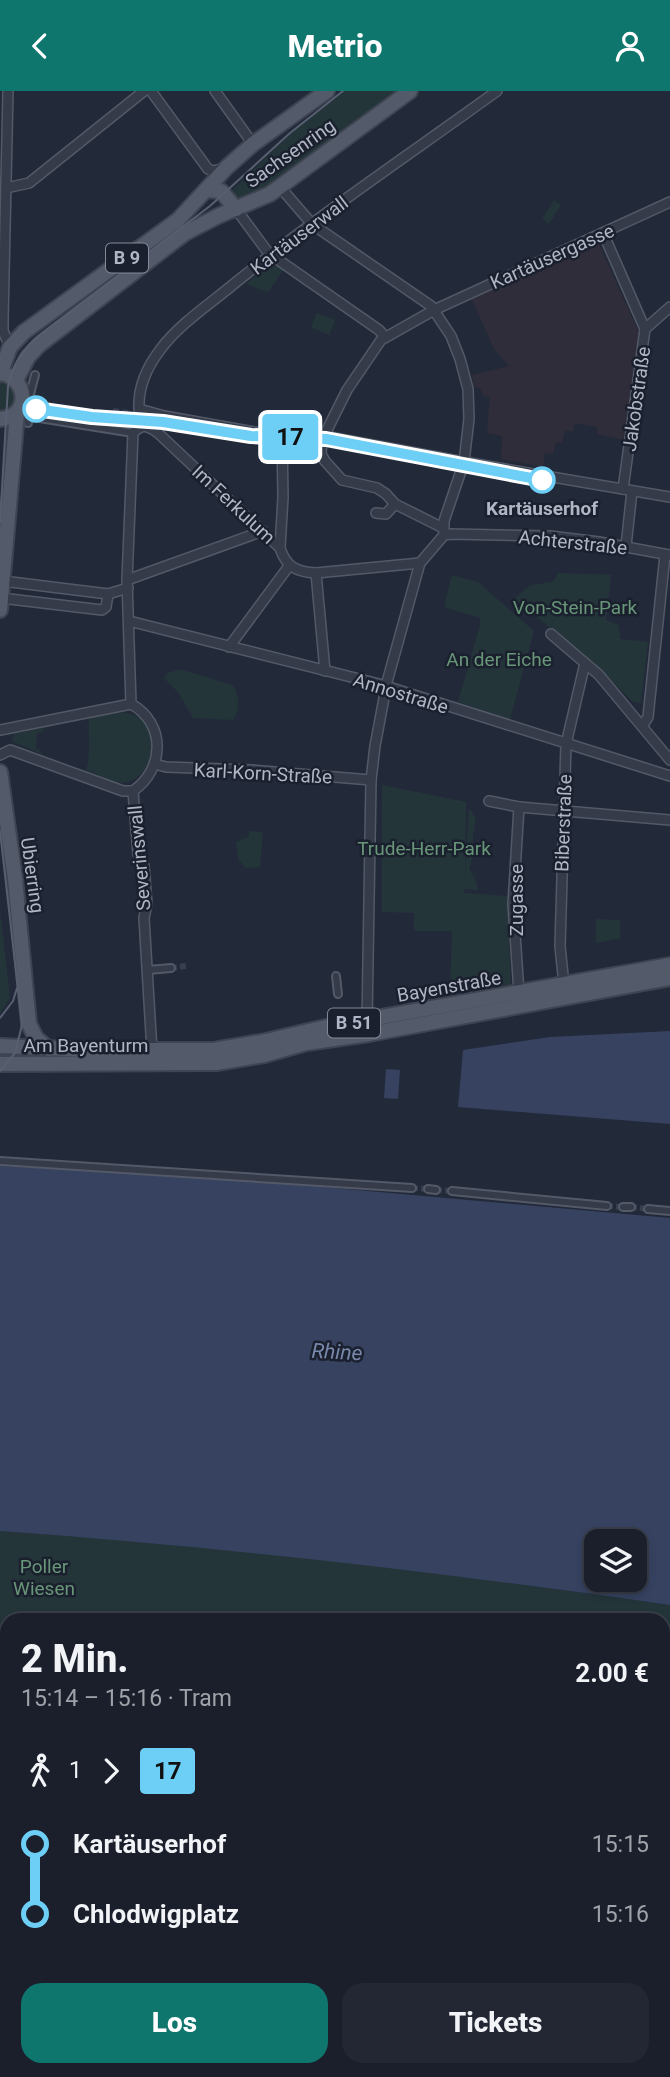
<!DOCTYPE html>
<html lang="de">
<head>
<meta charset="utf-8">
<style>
	:root { --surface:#1a1f2b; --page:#232733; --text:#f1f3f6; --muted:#9fa2a9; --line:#383d47; --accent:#0f766e }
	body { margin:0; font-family:Roboto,sans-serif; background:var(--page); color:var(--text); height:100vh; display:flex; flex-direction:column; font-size:26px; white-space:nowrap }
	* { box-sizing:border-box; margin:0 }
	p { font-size:23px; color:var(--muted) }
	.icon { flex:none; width:38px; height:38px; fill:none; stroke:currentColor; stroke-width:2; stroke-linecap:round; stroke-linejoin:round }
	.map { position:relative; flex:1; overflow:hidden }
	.drawer { position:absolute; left:0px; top:1522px; width:670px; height:464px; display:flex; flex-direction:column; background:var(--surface); border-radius:21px 21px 0 0; box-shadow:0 4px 10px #0003,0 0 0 2px var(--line) }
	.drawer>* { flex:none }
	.badge { padding:0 14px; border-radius:5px; font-size:24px; line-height:46px }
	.fabs { position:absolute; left:584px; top:1438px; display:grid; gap:14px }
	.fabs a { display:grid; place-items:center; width:63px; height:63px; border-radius:14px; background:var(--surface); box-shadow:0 4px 10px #0003,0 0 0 2px var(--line); font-size:35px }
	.map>.badge { position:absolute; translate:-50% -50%; box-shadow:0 0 0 4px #fff }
	.legs { display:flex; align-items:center; gap:10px; height:77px; padding:0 21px; font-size:23px }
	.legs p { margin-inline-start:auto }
	.summary { display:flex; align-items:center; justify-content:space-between; height:119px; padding:0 21px }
	h1 { font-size:38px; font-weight:800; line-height:52px }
	.cta { display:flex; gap:14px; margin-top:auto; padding:14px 21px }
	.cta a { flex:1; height:80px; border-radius:21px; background:var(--accent); color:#fff; font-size:28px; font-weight:800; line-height:80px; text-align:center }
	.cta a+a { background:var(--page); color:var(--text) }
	ul { padding:0 21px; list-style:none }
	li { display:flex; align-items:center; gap:24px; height:70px; font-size:26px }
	li i { display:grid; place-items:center; width:10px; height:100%; margin:0 9px; background:currentColor }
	li i::after { content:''; width:18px; height:18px; margin:-9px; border:5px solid; border-radius:50%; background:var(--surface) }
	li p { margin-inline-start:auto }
	li:first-child i { background:linear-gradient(#0000 50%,currentColor 0) }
	li:last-child i { background:linear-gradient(currentColor 50%,#0000 0) }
	header { display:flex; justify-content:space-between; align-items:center; height:91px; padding:0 21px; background:var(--accent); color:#fff; font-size:32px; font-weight:800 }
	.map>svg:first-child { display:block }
	.medical { fill:#302d3a }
	.green { fill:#24353a }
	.water { fill:#364260; fill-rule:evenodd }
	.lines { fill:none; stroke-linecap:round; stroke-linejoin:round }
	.pedestrian-tunnel { stroke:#373e4e; stroke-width:6; stroke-dasharray:6 3; stroke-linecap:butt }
	.pedestrian-casing { stroke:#535967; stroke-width:10 }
	.minor-casing { stroke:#535967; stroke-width:12 }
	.secondary-casing { stroke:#535967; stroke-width:16 }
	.primary-casing { stroke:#3f4452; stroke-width:18 }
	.pedestrian { stroke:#353b49; stroke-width:6 }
	.minor { stroke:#353b49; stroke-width:9 }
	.secondary { stroke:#444a5c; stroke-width:12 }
	.primary { stroke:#535a69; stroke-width:14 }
	.tram { stroke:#575f70; stroke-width:2 }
	.line-1-casing { stroke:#fff; stroke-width:16 }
	.line-1 { stroke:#6dcff6; stroke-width:10 }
	.stop-1-dot { fill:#fff; stroke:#6dcff6; stroke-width:3.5 }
	.labels { text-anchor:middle; stroke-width:5; stroke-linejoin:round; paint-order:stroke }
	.shield { fill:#1b202e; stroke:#838998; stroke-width:2 }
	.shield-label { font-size:18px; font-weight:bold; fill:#b0b6c5 }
	.street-label { font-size:19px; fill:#b0b6c5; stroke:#1b202e }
	.stop-label { font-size:19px; font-weight:bold; fill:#b0b6c5; stroke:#1b202e }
	.park-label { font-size:19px; fill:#689678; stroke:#1b202e }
	.water-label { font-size:21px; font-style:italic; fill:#7989ad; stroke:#1b202e }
</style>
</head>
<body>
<header><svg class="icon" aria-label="back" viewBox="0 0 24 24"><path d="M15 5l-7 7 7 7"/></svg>Metrio<svg class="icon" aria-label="person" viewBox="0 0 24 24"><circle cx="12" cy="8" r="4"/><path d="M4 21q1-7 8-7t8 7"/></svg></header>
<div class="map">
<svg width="670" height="1986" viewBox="0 0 670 1986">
	<rect width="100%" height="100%" fill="#222939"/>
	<!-- medical -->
	<polygon class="medical" points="598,151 639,242 623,349 597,343 598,336 575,332 573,341 565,339 562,352 556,351 553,363 545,362 543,376 501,368 502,345 487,342 490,306 484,305 480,298 474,295 472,284 509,275 494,258 471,206"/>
	<!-- green -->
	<g class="green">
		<polygon points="345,0 405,0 321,61 242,114 230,101 295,39"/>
		<polygon points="554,109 561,114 549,133 542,128"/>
		<polygon points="273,171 284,178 268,201 246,193"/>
		<polygon points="317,222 335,229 329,244 311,236"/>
		<polygon points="0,288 18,300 12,319 0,323"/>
		<polygon points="558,482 611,484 606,529 619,534 620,548 648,551 641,612 633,611 593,571 514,508 531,494 553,491"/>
		<polygon points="452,484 478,491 534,540 510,628 458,611 480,534 480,527 444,516"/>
		<path d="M 178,579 L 183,579 L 232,594 C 240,603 240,620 233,629 L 193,627 L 178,601 L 164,587 L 168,582 Z"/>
		<path d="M 114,621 C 172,619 155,692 122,692 C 110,691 97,683 86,679 C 91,666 88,643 89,627 Z"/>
		<polygon points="43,637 43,640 37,642 36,658 42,661 41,663 12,650 14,643"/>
		<path d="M 382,694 L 466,711 L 465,791 L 469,718 C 484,730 467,741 475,759 L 469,777 L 477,793 L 478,799 L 465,798 L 464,802 L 507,805 L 511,894 L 450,899 L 452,840 L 414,840 L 414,822 L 382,821 Z"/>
		<polygon points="249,740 263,741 260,776 245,777 238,767 236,751 249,746"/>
		<polygon points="0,820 10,907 0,923"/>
		<polygon points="596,828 620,829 620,847 596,852"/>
		<path d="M 0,1440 C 224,1454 447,1482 670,1514 L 670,1611 L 663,1611 L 663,1530 L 7,1530 L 7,1596 L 0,1596 Z"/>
		<polygon points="670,1719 670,1749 663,1751 663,1720"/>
		<polygon points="670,1814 670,1875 663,1877 663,1816"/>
		<polygon points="670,1908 670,1944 663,1945 663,1910"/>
		<polygon points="463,1979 499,1979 500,1986 464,1986"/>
	</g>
	<!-- water -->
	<g class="water">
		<polygon points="670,940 670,1033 458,1016 463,959 550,946"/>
		<polygon points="386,978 400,979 398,1008 384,1007"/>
		<path d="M 0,1075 L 223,1087 L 670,1127 L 670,1514 C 447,1482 224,1456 0,1440 ZM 597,1451 L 635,1451 L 635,1489 L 597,1489 Z"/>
		<polygon points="663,1611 670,1611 670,1699 663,1700"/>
		<polygon points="7,1742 7,1838 0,1840 0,1744"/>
	</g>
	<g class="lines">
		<!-- pedestrian-tunnel -->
		<g class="pedestrian-tunnel">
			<polyline points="113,320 129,322"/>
			<polyline points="171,877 186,875"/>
			<polyline points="412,1097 428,1098"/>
			<polyline points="436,1099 452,1100"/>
			<polyline points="607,1115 623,1116"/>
			<polyline points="631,1116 648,1118"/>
		</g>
		<!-- pedestrian casing -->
		<g class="pedestrian-casing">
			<g id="pedestrian">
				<polyline points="20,318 27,325 133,342"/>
				<polyline points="28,332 29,307 35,284"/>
				<polyline points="148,879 171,877"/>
				<polyline points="336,885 338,903"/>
				<polyline points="0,1070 412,1097"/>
				<polyline points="428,1098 436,1099"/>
				<polyline points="452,1100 607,1115"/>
				<polyline points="623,1116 631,1116"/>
				<polyline points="648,1118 670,1120"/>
			</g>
		</g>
		<!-- minor casing -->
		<g class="minor-casing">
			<g id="minor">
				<polyline points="8,0 3,229 3,240 10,256"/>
				<polyline points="151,0 208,78 213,80 225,77"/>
				<polyline points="215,0 253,53"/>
				<path d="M 497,0 C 410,63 319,124 235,192 C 210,213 179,233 160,259 C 147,276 138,297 139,318 L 164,325 L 254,341 L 282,345 L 324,345 L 464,371 L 670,406"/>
				<polyline points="280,96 312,133 431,215 451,245 460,268 468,298 469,328 464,371 444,430 444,444"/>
				<polyline points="6,97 29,92 144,0"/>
				<polyline points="236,118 267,160 277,168 379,239 385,246"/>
				<polyline points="603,142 645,238 623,398"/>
				<polyline points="645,238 670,216"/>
				<polyline points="324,345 347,299 381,249 434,219 670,111"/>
				<polyline points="322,346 321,363 325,370 342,389 377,397 386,403 395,413 443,437"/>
				<polyline points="376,422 386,423 395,413"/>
				<polyline points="626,455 632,400"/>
				<polyline points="280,457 283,406 282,345"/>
				<polyline points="316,482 325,580"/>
				<polyline points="127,489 263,440"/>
				<polyline points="3,490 108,503 128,497"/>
				<polyline points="1,507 102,519 106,516 108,503"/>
				<polyline points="129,530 379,593 670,685"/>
				<polyline points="551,543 599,584 670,669"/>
				<polyline points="229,556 289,475"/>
				<path d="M 131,613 L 127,489 L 133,342 C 143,332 148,335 158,342 L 280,457 C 286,476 297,481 316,482 L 420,472"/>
				<path d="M 131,613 C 166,632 165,678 133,700"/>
				<polyline points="643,634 648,626 665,464"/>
				<polyline points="0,639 131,613"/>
				<polyline points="0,664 10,659 123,700 133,700"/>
				<polyline points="155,673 166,676 252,679 371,689"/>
				<polyline points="133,700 138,763 144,775 147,813 144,827 152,960"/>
				<polyline points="489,710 519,716 670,729"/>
				<polyline points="519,716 513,813 519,902"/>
				<polyline points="564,894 560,855 566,653 585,572"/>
				<polyline points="367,931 371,689 375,655 387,591 420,472 444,444 451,443 550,445 599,451 670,464"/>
				<polyline points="0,1608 7,1608"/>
				<polyline points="663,1901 670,1899"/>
				<polyline points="663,1959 670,1956"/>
				<polyline points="87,1979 89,1986"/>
				<polyline points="588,1979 591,1986"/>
				<polyline points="641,1979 644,1986"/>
				<polyline points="424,1986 434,1983 441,1986"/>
			</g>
		</g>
		<!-- secondary casing -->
		<g class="secondary-casing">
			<g id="secondary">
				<polyline points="663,1769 670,1767"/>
				<polyline points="663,1785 670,1783"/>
				<polyline points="0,1979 7,1978"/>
				<polyline points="541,1979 543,1986"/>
				<polyline points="551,1979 553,1986"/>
				<polyline points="39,1986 77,1979"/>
				<polyline points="106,1986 111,1979"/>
			</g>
		</g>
		<!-- primary casing -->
		<g class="primary-casing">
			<g id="primary">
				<polyline points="207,99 221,100 236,118"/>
				<polyline points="0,283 10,256 24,241 178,129 227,76 253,53 327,0"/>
				<polyline points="16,289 28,266 39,254 185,142 218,125 270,103 410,0"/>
				<path d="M 0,328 C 27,326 30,295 7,284"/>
				<polyline points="0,519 17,322"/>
				<polyline points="0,681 15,788 29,933 36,947 49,958"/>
				<polyline points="0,955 89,959 213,959 266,950 326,936 670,874"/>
				<polyline points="0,973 216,972 264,964 306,952 369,943 670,887"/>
			</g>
		</g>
		<!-- pedestrian -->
		<use href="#pedestrian" class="pedestrian"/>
		<!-- minor -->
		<use href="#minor" class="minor"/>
		<!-- secondary -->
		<use href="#secondary" class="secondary"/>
		<!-- primary -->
		<use href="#primary" class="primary"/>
		<!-- tram -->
		<g class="tram">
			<path d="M 0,431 L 8,296 C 13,272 23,258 41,243 L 210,115 L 290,42 L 343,0"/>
			<polyline points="0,740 22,934 15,962 0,980"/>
			<polyline points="0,927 13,910 17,897"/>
			<polyline points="663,1779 670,1777"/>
			<polyline points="3,1986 35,1979"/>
		</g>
	</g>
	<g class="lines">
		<!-- line-1 casing -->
		<g class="line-1-casing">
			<polyline id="line-1" points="36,318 92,326 163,331 251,345 326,348 542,389"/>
		</g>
		<!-- line-1 -->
		<use href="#line-1" class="line-1"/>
	</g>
	<!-- markers -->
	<g class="stop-1-dot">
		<circle cx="36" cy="318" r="12"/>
		<circle cx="542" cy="389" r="12"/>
	</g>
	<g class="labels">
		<!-- shield labels -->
		<g class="shield">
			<rect x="106" y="152.5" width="42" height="29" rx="5"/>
			<rect x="328" y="917.5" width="52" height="29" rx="5"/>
		</g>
		<g class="shield-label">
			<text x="127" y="173">B 9</text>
			<text x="354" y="938">B 51</text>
		</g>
		<!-- street labels -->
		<g class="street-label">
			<text transform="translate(290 62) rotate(-35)" y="7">Sachsenring</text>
			<text transform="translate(299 144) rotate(-37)" y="7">Kartäuserwall</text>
			<text transform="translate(552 165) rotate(-24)" y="7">Kartäusergasse</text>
			<text transform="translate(636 308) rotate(-82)" y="7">Jakobstraße</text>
			<text transform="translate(234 413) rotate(43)" y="7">Im Ferkulum</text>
			<text transform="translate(573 451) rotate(6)" y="7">Achterstraße</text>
			<text transform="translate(401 602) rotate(17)" y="7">Annostraße</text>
			<text transform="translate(263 682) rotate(3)" y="7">Karl-Korn-Straße</text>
			<text transform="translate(563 732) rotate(-88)" y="7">Biberstraße</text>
			<text transform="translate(139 767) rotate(-95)" y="7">Severinswall</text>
			<text transform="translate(33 784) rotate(82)" y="7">Ubierring</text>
			<text transform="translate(516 809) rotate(-90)" y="7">Zugasse</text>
			<text transform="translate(449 895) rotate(-10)" y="7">Bayenstraße</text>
			<text x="86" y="961">Am Bayenturm</text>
		</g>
		<!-- stop labels -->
		<g class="stop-label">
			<text x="542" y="424">Kartäuserhof</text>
		</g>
		<!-- park labels -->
		<g class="park-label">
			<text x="575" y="523">Von-Stein-Park</text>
			<text x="499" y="575">An der Eiche</text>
			<text x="424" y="764">Trude-Herr-Park</text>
			<text x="44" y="1482">Poller<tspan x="44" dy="22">Wiesen</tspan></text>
		</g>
		<!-- water labels -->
		<g class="water-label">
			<text transform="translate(337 1261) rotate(3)" y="7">Rhine</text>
		</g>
	</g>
</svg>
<div class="fabs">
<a><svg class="icon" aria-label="layers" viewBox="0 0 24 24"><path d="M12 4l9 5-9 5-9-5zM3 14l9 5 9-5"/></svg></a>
</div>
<b class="badge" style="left:290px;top:346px;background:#6dcff6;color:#111">17</b>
<section class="drawer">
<div class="summary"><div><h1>2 Min.</h1><p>15:14 – 15:16 · Tram</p></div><b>2.00 €</b></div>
<div class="legs"><svg class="icon" aria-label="walk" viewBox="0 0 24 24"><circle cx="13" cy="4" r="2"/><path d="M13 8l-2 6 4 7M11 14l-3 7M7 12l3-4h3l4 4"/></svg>1<svg class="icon" aria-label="forward" viewBox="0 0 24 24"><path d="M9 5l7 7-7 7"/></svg><b class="badge" style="background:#6dcff6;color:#111">17</b></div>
<ul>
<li><i style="color:#6dcff6"></i><b>Kartäuserhof</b><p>15:15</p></li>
<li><i style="color:#6dcff6"></i><b>Chlodwigplatz</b><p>15:16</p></li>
</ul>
<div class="cta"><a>Los</a><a>Tickets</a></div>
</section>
</div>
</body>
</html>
